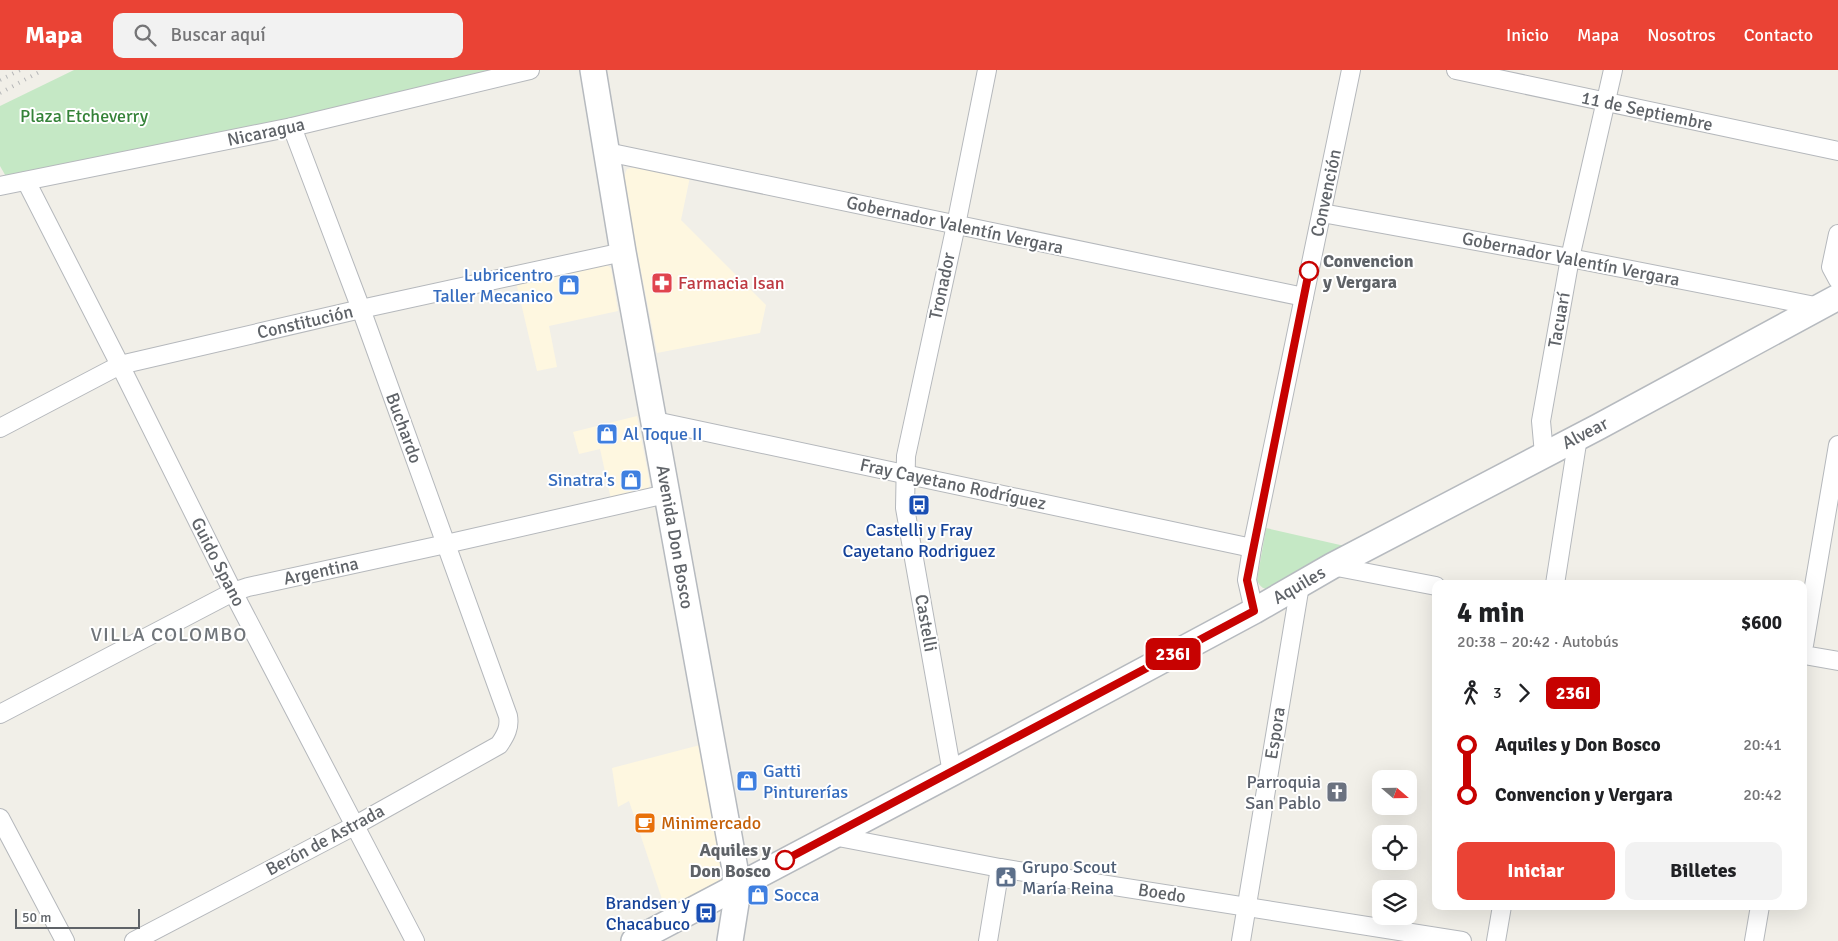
<!DOCTYPE html>
<html lang="es">
<head>
<meta charset="utf-8">
<style>
	:root { --surface:#fff; --page:#f2f2f2; --text:#202124; --muted:#757577; --accent:#ea4335 }
	body { margin:0; font-family:Signika,sans-serif; background:var(--page); color:var(--text); height:100vh; display:flex; flex-direction:column; font-size:19px; white-space:nowrap }
	* { box-sizing:border-box; margin:0 }
	p { font-size:16px; color:var(--muted) }
	.icon { flex:none; width:28px; height:28px; fill:none; stroke:currentColor; stroke-width:2; stroke-linecap:round; stroke-linejoin:round }
	.map { position:relative; flex:1; overflow:hidden }
	.details { position:absolute; left:1432px; top:510px; width:375px; height:330px; display:flex; flex-direction:column; background:var(--surface); border-radius:10px; box-shadow:0 5px 20px #0002 }
	.details>* { flex:none }
	.badge { padding:0 10px; border-radius:8px; font-size:18px; line-height:32px }
	.needle { width:32px; rotate:110deg }
	.buttons { position:absolute; left:1372px; top:700px; display:grid; gap:10px }
	.buttons a { display:grid; place-items:center; width:45px; height:45px; border-radius:10px; background:var(--surface); box-shadow:0 5px 20px #0002; font-size:25px }
	.scale { position:absolute; left:15px; bottom:12px; width:125px; box-sizing:border-box; padding-left:5px; border:2px solid #5f6368; border-top:0; font-size:14px; line-height:18px; white-space:nowrap; color:#5f6368; -webkit-text-stroke:4px #fff; paint-order:stroke }
	.map>.badge { position:absolute; translate:-50% -50%; box-shadow:0 0 0 2px #fff }
	.legs { display:flex; align-items:center; gap:8px; height:55px; padding:0 25px; font-size:16px }
	.legs p { margin-inline-start:auto }
	.summary { display:flex; align-items:center; justify-content:space-between; height:85px; padding:0 25px }
	h1 { font-size:28px; font-weight:700; line-height:38px }
	.action { display:flex; gap:10px; margin-top:auto; padding:10px 25px }
	.action a { flex:1; height:58px; border-radius:10px; background:var(--accent); color:#fff; font-size:20px; font-weight:700; line-height:58px; text-align:center }
	.action a+a { background:var(--page); color:var(--text) }
	ul { padding:0 25px; list-style:none }
	li { display:flex; align-items:center; gap:18px; height:50px; font-size:19px }
	li i { display:grid; place-items:center; width:8px; height:100%; margin:0 6px; background:currentColor }
	li i::after { content:''; width:12px; height:12px; margin:-6px; border:4px solid; border-radius:50%; background:var(--surface) }
	li p { margin-inline-start:auto }
	li:first-child i { background:linear-gradient(#0000 50%,currentColor 0) }
	li:last-child i { background:linear-gradient(currentColor 50%,#0000 0) }
	header { display:flex; align-items:center; gap:30px; box-sizing:border-box; height:70px; padding:0 25px; background:var(--accent); color:#fff }
	header strong { font-size:24px }
	nav { display:flex; gap:28px; margin-inline-start:auto; font-size:18px }
	.search { width:350px; height:45px; background:var(--page); display:flex; align-items:center; gap:12px; box-sizing:border-box; padding:0 18px; border-radius:10px; color:var(--muted); font-size:19px }
	.map>svg:first-child { display:block }
	.commercial { fill:#fef7e0 }
	.green { fill:#c5e8c5 }
	.lines { fill:none; stroke-linecap:round; stroke-linejoin:round }
	.street-casing { stroke:#b5b8bc; stroke-width:20 }
	.secondary-casing { stroke:#b6babf; stroke-width:28 }
	.street { stroke:#fff; stroke-width:18 }
	.secondary { stroke:#fff; stroke-width:25 }
	.rail { stroke:#b6b7b8; stroke-width:4; stroke-dasharray:1 6; stroke-linecap:butt }
	.line-1-casing { stroke:#fff; stroke-width:11 }
	.line-1 { stroke:#c70201; stroke-width:8 }
	.stop-1-dot { fill:#fff; stroke:#c70201; stroke-width:2.5 }
	.labels { text-anchor:middle; stroke-width:4; stroke-linejoin:round; paint-order:stroke }
	.street-label { font-size:18px; fill:#5f6368; stroke:#fff }
	.park-label { font-size:18px; fill:#348238; stroke:#fff }
	.stop-label { font-size:18px; font-weight:bold; fill:#5f6368; stroke:#fff; text-anchor:start }
	.shop-label { font-size:18px; fill:#366cbe; stroke:#fff; text-anchor:start }
	.health-label { font-size:18px; fill:#be3a42; stroke:#fff; text-anchor:start }
	.transit-label { font-size:18px; fill:#164399; stroke:#fff }
	.worship-label { font-size:18px; fill:#5b616d; stroke:#fff; text-anchor:end }
	.food-label { font-size:18px; fill:#c56008; stroke:#fff; text-anchor:start }
	.service-label { font-size:18px; fill:#4e5e75; stroke:#fff; text-anchor:start }
	.quarter-label { font-size:20px; letter-spacing:1px; fill:#70757a; stroke:#fff }
</style>
</head>
<body>
<header>
<strong>Mapa</strong>
<div class="search"><svg class="icon" aria-label="search" viewBox="0 0 24 24"><circle cx="10" cy="10" r="6"/><path d="M15 15l6 6"/></svg>Buscar aquí</div>
<nav><a>Inicio</a><a>Mapa</a><a>Nosotros</a><a>Contacto</a></nav>
</header>
<div class="map">
<svg width="1838" height="871" viewBox="0 0 1838 871">
	<rect width="100%" height="100%" fill="#f1efe8"/>
	<!-- commercial -->
	<g class="commercial">
		<polygon points="639,96 690,107 681,150 766,235 760,263 657,283 623,109 627,99"/>
		<polygon points="604,193 611,198 618,241 549,256 557,297 537,301 516,212"/>
		<polygon points="637,346 650,414 649,419 646,422 611,429 600,379 579,384 573,362"/>
		<polygon points="700,675 725,812 667,844 629,731 618,737 612,698"/>
	</g>
	<!-- green -->
	<g class="green">
		<polygon points="74,0 499,0 268,56 8,110 0,96 0,36"/>
		<path d="M 1266,458 L 1349,477 L 1271,520 C 1263,519 1260,517 1257,510 Z"/>
	</g>
	<g class="lines">
		<!-- street casing -->
		<g class="street-casing">
			<g id="street">
				<polyline points="1456,0 1838,81"/>
				<polyline points="607,82 1304,227"/>
				<polyline points="26,111 120,295 233,522 415,871"/>
				<polyline points="0,116 292,57 530,0"/>
				<polyline points="1322,143 1570,188 1820,237"/>
				<polyline points="1838,164 1831,197 1838,210"/>
				<polyline points="655,351 1252,478"/>
				<polyline points="0,358 120,295 361,239 623,182"/>
				<polyline points="1544,384 1541,351 1570,188 1613,0"/>
				<polyline points="1332,496 1436,516"/>
				<polyline points="1555,514 1578,367"/>
				<polyline points="1254,541 1247,510 1252,478 1351,0"/>
				<polyline points="1804,575 1838,375"/>
				<polyline points="1804,585 1838,591"/>
				<polyline points="0,644 233,522 248,517 446,474 666,424"/>
				<polyline points="952,703 905,438 906,386 956,155 987,0"/>
				<polyline points="0,748 65,871"/>
				<polyline points="833,766 1000,798 1462,871"/>
				<path d="M 134,871 L 354,756 L 499,675 C 506,665 510,657 508,646 L 361,239 L 292,57"/>
				<polyline points="988,871 1000,798"/>
				<polyline points="1241,871 1300,515"/>
				<polyline points="1496,871 1502,836"/>
				<polyline points="1754,871 1760,836"/>
			</g>
		</g>
		<!-- secondary casing -->
		<g class="secondary-casing">
			<g id="secondary">
				<polyline points="593,0 623,182 735,799 736,833 730,871"/>
				<polyline points="634,871 952,703 1254,541 1332,496 1598,357 1838,227"/>
			</g>
		</g>
		<!-- street -->
		<use href="#street" class="street"/>
		<!-- secondary -->
		<use href="#secondary" class="secondary"/>
		<!-- rail -->
		<g class="rail">
			<polyline points="0,10 20,0"/>
			<polyline points="0,23 43,0"/>
		</g>
	</g>
	<g class="lines">
		<!-- line-1 casing -->
		<g class="line-1-casing">
			<polyline id="line-1" points="785,790 1254,541 1247,510 1309,201"/>
		</g>
		<!-- line-1 -->
		<use href="#line-1" class="line-1"/>
	</g>
	<!-- icons -->
	<defs>
		<g id="pharmacy-square" transform="scale(1.125)"><rect x="-9" y="-9" width="18" height="18" rx="4" fill="#e0444e" stroke="#fff"/><path d="M-2-6h4v4h4v4h-4v4h-4v-4h-4v-4h4Z" fill="#fff"/></g>
		<g id="shop-square" transform="scale(1.125)"><rect x="-9" y="-9" width="18" height="18" rx="4" fill="#3f7fe0" stroke="#fff"/><path d="M-5-2.5h2.3a2.7 3.5 0 0 1 5.4 0H5L5.5 6h-11ZM-1.5-2.5h3a1.5 2.3 0 0 0-3 0Z" fill="#fff"/></g>
		<g id="bus-square" transform="scale(1.125)"><rect x="-9" y="-9" width="18" height="18" rx="4" fill="#1a4fb4" stroke="#fff"/><path d="M-5-6H5V4H4V6H2V4H-2V6H-4V4H-5ZM-3.5-4V0h7V-4ZM-3.5 1.2v1.5H-2V1.2ZM2 1.2v1.5H3.5V1.2Z" fill="#fff"/></g>
		<g id="church-square" transform="scale(1.125)"><rect x="-9" y="-9" width="18" height="18" rx="4" fill="#6b7280" stroke="#fff"/><path d="M-1.2-6h2.4v3.5h3.3v2.4h-3.3V6h-2.4V-.1h-3.3v-2.4h3.3Z" fill="#fff"/></g>
		<g id="cafe-square" transform="scale(1.125)"><rect x="-9" y="-9" width="18" height="18" rx="4" fill="#e8710a" stroke="#fff"/><path d="M-5.5-4.5H6V0H3Q3 3.5 0 3.5H-2.5Q-5.5 3.5-5.5 0ZM3-3.2v2h1.7v-2ZM-6 4.5H4V6H-6Z" fill="#fff"/></g>
		<g id="civic-square" transform="scale(1.125)"><rect x="-9" y="-9" width="18" height="18" rx="4" fill="#5c6f8a" stroke="#fff"/><path d="M-.6-6.5H3V-4.5H.6V-3L4-1V1h2V6H-6V1h2V-1L-.6-3ZM-1.2 2.5V6h2.4V2.5Z" fill="#fff"/></g>
	</defs>
	<g fill-rule="evenodd">
		<use href="#pharmacy-square" x="662" y="213"/>
		<use href="#shop-square" x="569" y="215"/>
		<use href="#shop-square" x="607" y="364"/>
		<use href="#shop-square" x="631" y="410"/>
		<use href="#bus-square" x="919" y="435"/>
		<use href="#shop-square" x="747" y="711"/>
		<use href="#church-square" x="1337" y="722"/>
		<use href="#cafe-square" x="645" y="753"/>
		<use href="#civic-square" x="1006" y="807"/>
		<use href="#shop-square" x="758" y="825"/>
		<use href="#bus-square" x="706" y="843"/>
	</g>
	<!-- markers -->
	<g class="stop-1-dot">
		<circle cx="1309" cy="201" r="9"/>
		<circle cx="785" cy="790" r="9"/>
	</g>
	<g class="labels">
		<!-- street labels -->
		<g class="street-label">
			<text transform="translate(1647 41) rotate(12)" y="6">11 de Septiembre</text>
			<text transform="translate(266 62) rotate(-12)" y="6">Nicaragua</text>
			<text transform="translate(1326 123) rotate(-78)" y="6">Convención</text>
			<text transform="translate(955 155) rotate(12)" y="6">Gobernador Valentín Vergara</text>
			<text transform="translate(1571 189) rotate(11)" y="6">Gobernador Valentín Vergara</text>
			<text transform="translate(942 216) rotate(-78)" y="6">Tronador</text>
			<text transform="translate(1559 250) rotate(-80)" y="6">Tacuarí</text>
			<text transform="translate(305 252) rotate(-13)" y="6">Constitución</text>
			<text transform="translate(404 358) rotate(70)" y="6">Buchardo</text>
			<text transform="translate(1585 363) rotate(-27)" y="6">Alvear</text>
			<text transform="translate(953 414) rotate(12)" y="6">Fray Cayetano Rodríguez</text>
			<text transform="translate(675 467) rotate(80)" y="6">Avenida Don Bosco</text>
			<text transform="translate(218 492) rotate(63)" y="6">Guido Spano</text>
			<text transform="translate(321 501) rotate(-12)" y="6">Argentina</text>
			<text transform="translate(1299 515) rotate(-30)" y="6">Aquiles</text>
			<text transform="translate(926 553) rotate(80)" y="6">Castelli</text>
			<text transform="translate(1275 663) rotate(-81)" y="6">Espora</text>
			<text transform="translate(325 770) rotate(-28)" y="6">Berón de Astrada</text>
			<text transform="translate(1162 823) rotate(9)" y="6">Boedo</text>
		</g>
		<!-- park labels -->
		<g class="park-label">
			<text x="84" y="52">Plaza Etcheverry</text>
		</g>
		<!-- stop labels -->
		<g class="stop-label">
			<text x="1323" y="197">Convencion<tspan x="1323" dy="21">y Vergara</tspan></text>
			<text x="771" y="786" text-anchor="end">Aquiles y<tspan x="771" dy="21">Don Bosco</tspan></text>
		</g>
		<!-- shop labels -->
		<g class="shop-label">
			<text x="553" y="211" text-anchor="end">Lubricentro<tspan x="553" dy="21">Taller Mecanico</tspan></text>
			<text x="623" y="370">Al Toque II</text>
			<text x="615" y="416" text-anchor="end">Sinatra's</text>
			<text x="763" y="707">Gatti<tspan x="763" dy="21">Pinturerías</tspan></text>
			<text x="774" y="831">Socca</text>
		</g>
		<!-- health labels -->
		<g class="health-label">
			<text x="678" y="219">Farmacia Isan</text>
		</g>
		<!-- transit labels -->
		<g class="transit-label">
			<text x="919" y="466">Castelli y Fray<tspan x="919" dy="21">Cayetano Rodriguez</tspan></text>
			<text x="690" y="839" text-anchor="end">Brandsen y<tspan x="690" dy="21">Chacabuco</tspan></text>
		</g>
		<!-- worship labels -->
		<g class="worship-label">
			<text x="1321" y="718">Parroquia<tspan x="1321" dy="21">San Pablo</tspan></text>
		</g>
		<!-- food labels -->
		<g class="food-label">
			<text x="661" y="759">Minimercado</text>
		</g>
		<!-- service labels -->
		<g class="service-label">
			<text x="1022" y="803">Grupo Scout<tspan x="1022" dy="21">María Reina</tspan></text>
		</g>
		<!-- quarter labels -->
		<g class="quarter-label">
			<text x="169" y="571">VILLA COLOMBO</text>
		</g>
	</g>
</svg>
<div class="buttons">
<a><svg class="needle" viewBox="-14 -14 28 28"><path d="M0-13l5 13h-10z" fill="#e53935"/><path d="M0 13l5-13h-10z" fill="#757577"/></svg></a>
<a><svg class="icon" aria-label="locate" viewBox="0 0 24 24"><circle cx="12" cy="12" r="6"/><path d="M12 2v4M12 18v4M2 12h4M18 12h4"/></svg></a>
<a><svg class="icon" aria-label="layers" viewBox="0 0 24 24"><path d="M12 4l9 5-9 5-9-5zM3 14l9 5 9-5"/></svg></a>
</div>
<div class="scale">50 m</div>
<b class="badge" style="left:1173px;top:584px;background:#c70201;color:#fff">236I</b>
<section class="details">
<div class="summary"><div><h1>4 min</h1><p>20:38 – 20:42 · Autobús</p></div><b>$600</b></div>
<div class="legs"><svg class="icon" aria-label="walk" viewBox="0 0 24 24"><circle cx="13" cy="4" r="2"/><path d="M13 8l-2 6 4 7M11 14l-3 7M7 12l3-4h3l4 4"/></svg>3<svg class="icon" aria-label="forward" viewBox="0 0 24 24"><path d="M9 5l7 7-7 7"/></svg><b class="badge" style="background:#c70201;color:#fff">236I</b></div>
<ul>
<li><i style="color:#c70201"></i><b>Aquiles y Don Bosco</b><p>20:41</p></li>
<li><i style="color:#c70201"></i><b>Convencion y Vergara</b><p>20:42</p></li>
</ul>
<div class="action"><a>Iniciar</a><a>Billetes</a></div>
</section>
</div>
</body>
</html>
